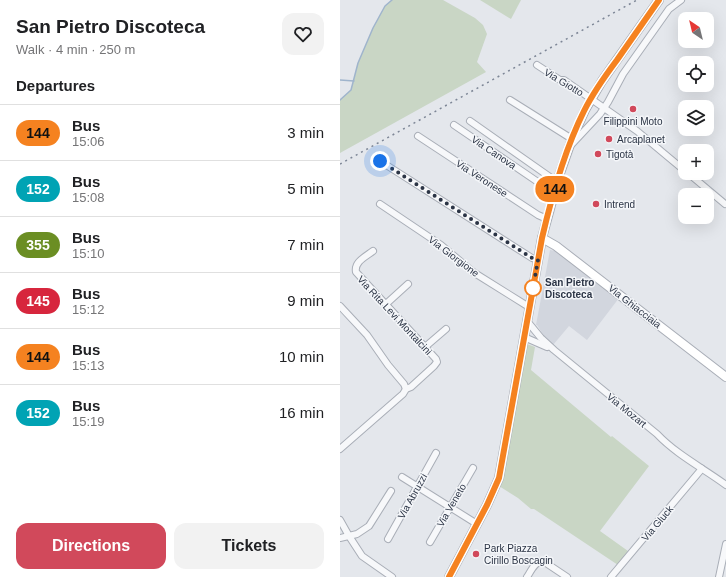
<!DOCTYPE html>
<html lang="en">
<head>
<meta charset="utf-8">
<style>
	:root { --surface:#fff; --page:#f2f2f2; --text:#202124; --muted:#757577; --line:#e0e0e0; --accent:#d1495b }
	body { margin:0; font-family:Helvetica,sans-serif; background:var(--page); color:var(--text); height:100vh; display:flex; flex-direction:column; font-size:15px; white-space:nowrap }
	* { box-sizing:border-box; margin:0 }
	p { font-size:13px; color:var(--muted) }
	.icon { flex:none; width:22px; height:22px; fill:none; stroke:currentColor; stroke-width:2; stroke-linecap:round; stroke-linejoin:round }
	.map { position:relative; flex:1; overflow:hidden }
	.panel { display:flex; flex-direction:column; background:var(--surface); width:340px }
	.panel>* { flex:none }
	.badge { padding:0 8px; border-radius:13px; font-size:14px; line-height:26px }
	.needle { width:26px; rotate:325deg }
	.tools { position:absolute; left:338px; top:12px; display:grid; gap:8px }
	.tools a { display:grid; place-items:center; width:36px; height:36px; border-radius:8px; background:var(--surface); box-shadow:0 4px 16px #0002; font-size:20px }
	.you { position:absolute; width:20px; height:20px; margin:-10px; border:3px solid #fff; border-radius:50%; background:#1a73e8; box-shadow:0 0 0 6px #1a73e833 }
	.map>.badge { position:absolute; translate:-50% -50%; box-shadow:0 0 0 2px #fff }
	h2 { padding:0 16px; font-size:15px; line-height:36px }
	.round { display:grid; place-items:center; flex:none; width:42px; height:42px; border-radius:12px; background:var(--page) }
	.overview { display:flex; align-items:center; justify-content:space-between; height:68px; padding:0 16px }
	h1 { font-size:19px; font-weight:800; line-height:30px }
	.action { display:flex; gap:8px; margin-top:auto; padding:8px 16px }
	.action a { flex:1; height:46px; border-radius:12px; background:var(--accent); color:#fff; font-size:16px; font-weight:800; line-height:46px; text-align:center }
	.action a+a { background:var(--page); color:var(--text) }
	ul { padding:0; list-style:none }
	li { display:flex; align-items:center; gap:12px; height:56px; padding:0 16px; border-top:1px solid var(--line) }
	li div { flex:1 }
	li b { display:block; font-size:15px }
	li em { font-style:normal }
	li .badge { min-width:44px; font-weight:700; text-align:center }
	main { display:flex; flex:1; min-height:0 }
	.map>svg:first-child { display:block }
	.built { fill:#d2d6de }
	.green { fill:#c9d6c5 }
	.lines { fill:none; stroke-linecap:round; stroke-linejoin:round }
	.stream { stroke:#9fb4cc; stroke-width:1.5 }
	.street-casing { stroke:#a9aeb7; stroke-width:8 }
	.secondary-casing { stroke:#a9aeb7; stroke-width:10 }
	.street { stroke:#f7f8fa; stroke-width:6 }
	.secondary { stroke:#fff; stroke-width:8 }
	.rail { stroke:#7d8696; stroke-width:1.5; stroke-dasharray:2 4; stroke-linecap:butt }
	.line-casing { stroke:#fff; stroke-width:9 }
	.line { stroke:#f58220; stroke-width:6 }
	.walk { stroke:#2b3445; stroke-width:4; stroke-dasharray:0 7.2 }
	.poi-dot { fill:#d1495b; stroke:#f4f6f9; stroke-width:1.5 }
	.stop-dot { fill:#fff; stroke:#f58220; stroke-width:2 }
	.labels { text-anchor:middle; stroke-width:3; stroke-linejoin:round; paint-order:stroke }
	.street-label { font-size:10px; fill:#2b3445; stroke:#f4f6f9 }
	.poi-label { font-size:10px; fill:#2b3445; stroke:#f4f6f9; text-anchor:start }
	.stop-label { font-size:10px; font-weight:bold; fill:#2b3445; stroke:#f4f6f9; text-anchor:start }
</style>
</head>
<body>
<main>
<section class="panel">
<div class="overview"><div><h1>San Pietro Discoteca</h1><p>Walk · 4 min · 250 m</p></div><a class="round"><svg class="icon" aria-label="heart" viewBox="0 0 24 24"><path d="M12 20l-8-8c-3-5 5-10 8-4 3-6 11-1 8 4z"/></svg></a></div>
<h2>Departures</h2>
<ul>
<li><span class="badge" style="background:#f58220;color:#111">144</span><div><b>Bus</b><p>15:06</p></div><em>3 min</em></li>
<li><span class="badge" style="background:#00a3b4;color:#fff">152</span><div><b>Bus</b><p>15:08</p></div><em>5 min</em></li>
<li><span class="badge" style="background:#6b8e23;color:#fff">355</span><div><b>Bus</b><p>15:10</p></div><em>7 min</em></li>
<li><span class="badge" style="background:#d7263d;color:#fff">145</span><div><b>Bus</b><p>15:12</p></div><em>9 min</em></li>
<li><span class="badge" style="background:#f58220;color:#111">144</span><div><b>Bus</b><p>15:13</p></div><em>10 min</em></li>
<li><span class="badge" style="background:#00a3b4;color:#fff">152</span><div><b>Bus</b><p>15:19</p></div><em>16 min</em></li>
</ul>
<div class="action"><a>Directions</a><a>Tickets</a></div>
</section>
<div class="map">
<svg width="386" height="577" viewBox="0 0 386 577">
	<rect width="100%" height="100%" fill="#e4e7ec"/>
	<!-- built -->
	<polygon class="built" points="210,250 216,251 279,298 247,340 229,326 213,345 204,336 197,325 196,325"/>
	<!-- green -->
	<g class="green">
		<polygon points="52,0 103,0 135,18 143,25 147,34 137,62 146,72 0,153 0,100 11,90 18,63 33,28 45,6"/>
		<polygon points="140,0 181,0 171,19"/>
		<polygon points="187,344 195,347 191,370 271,437 272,436 309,466 260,531 288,551 278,565 194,509 191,509 178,498 159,486"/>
	</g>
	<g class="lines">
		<!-- stream -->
		<g class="stream">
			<polyline points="0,80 14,81"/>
			<polyline points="0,100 11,90 18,63 33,28 45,6 52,0"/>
		</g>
		<!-- street casing -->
		<g class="street-casing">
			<g id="street">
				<polyline points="197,65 220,80 224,80 297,131 345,171"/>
				<polyline points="170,100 232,139"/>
				<polyline points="130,121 217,182"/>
				<polyline points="114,125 214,193"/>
				<polyline points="78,136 198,215 207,219"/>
				<polyline points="232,144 260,114 268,102 283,74 329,9 341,0"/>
				<polyline points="40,161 192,258 198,260"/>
				<polyline points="348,173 385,204"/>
				<polyline points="40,204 101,245 133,272 189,307"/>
				<polyline points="46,304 68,284"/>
				<polyline points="0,306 27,335 48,365 64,384 66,389"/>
				<path d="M 187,321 L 201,338 L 214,350 L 317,434 C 337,455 363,468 386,485"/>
				<polyline points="184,337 207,347"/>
				<polyline points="85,347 106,329"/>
				<path d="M 0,449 L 63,394 L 66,389 L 71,387 L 94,366 L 97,362 L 96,359 L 16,272 C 14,262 25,257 33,251"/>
				<polyline points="62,477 137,524"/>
				<polyline points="0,520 9,536 22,556 52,577"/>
				<polyline points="0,538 17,534 29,526 51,491"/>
				<polyline points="48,539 96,453"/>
				<polyline points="90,542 133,468"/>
				<path d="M 187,577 C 191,571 195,561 203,561 L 227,577"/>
				<polyline points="271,577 360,471 361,468"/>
				<polyline points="379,577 386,544"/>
			</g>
		</g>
		<!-- secondary casing -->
		<g class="secondary-casing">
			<g id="secondary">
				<polyline points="202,238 216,246 386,377"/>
				<polyline points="109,577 147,505 159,478 202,238 219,176 232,139 245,110 262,81 319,0"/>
			</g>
		</g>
		<!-- street -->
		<use href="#street" class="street"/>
		<!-- secondary -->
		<use href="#secondary" class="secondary"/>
		<!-- rail -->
		<polyline class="rail" points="0,164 297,0"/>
	</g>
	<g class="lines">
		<!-- line casing -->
		<g class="line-casing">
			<path id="line" d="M 109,577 L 147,505 L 159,478 L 202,238 C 212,195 224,151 244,111 C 253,93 265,76 277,60 C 291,40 305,20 319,0"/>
		</g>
		<!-- line -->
		<use href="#line" class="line"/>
		<!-- walk -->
		<polyline class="walk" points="40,161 192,258 198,260 193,288"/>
	</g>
	<!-- markers -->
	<g class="poi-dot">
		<circle cx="293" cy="109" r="4"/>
		<circle cx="269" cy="139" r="4"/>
		<circle cx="258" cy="154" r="4"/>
		<circle cx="256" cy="204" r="4"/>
		<circle cx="136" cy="554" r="4"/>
	</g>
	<circle class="stop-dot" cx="193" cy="288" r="8"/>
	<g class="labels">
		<!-- street labels -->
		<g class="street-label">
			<text transform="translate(224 82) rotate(31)" y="4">Via Giotto</text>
			<text transform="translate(154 152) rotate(34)" y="4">Via Canova</text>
			<text transform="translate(142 178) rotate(33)" y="4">Via Veronese</text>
			<text transform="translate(114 256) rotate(37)" y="4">Via Giorgione</text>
			<text transform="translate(295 306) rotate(38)" y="4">Via Ghiacciaia</text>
			<text transform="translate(55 315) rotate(47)" y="4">Via Rita Levi Montalcini</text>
			<text transform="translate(287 410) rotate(39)" y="4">Via Mozart</text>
			<text transform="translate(72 496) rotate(-61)" y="4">Via Abruzzi</text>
			<text transform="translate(111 505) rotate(-60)" y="4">Via Veneto</text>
			<text transform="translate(317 523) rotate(-50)" y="4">Via Gluck</text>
		</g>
		<!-- poi labels -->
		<g class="poi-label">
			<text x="293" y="125" text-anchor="middle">Filippini Moto</text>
			<text x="277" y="143">Arcaplanet</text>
			<text x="266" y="158">Tigotà</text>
			<text x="264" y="208">Intrend</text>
			<text x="144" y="552">Park Piazza<tspan x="144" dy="12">Cirillo Boscagin</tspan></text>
		</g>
		<!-- stop labels -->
		<g class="stop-label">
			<text x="205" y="286">San Pietro<tspan x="205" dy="12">Discoteca</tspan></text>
		</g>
	</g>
</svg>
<div class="tools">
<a><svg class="needle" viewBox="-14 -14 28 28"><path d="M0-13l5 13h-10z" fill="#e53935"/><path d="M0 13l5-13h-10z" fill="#757577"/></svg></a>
<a><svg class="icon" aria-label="locate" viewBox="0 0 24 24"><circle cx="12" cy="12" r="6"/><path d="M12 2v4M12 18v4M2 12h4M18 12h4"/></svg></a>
<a><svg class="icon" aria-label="layers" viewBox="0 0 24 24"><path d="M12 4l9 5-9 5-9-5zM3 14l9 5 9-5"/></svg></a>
<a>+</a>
<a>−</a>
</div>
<div class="you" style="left:40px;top:161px"></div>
<b class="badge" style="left:215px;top:189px;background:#f58220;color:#111">144</b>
</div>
</main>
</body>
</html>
